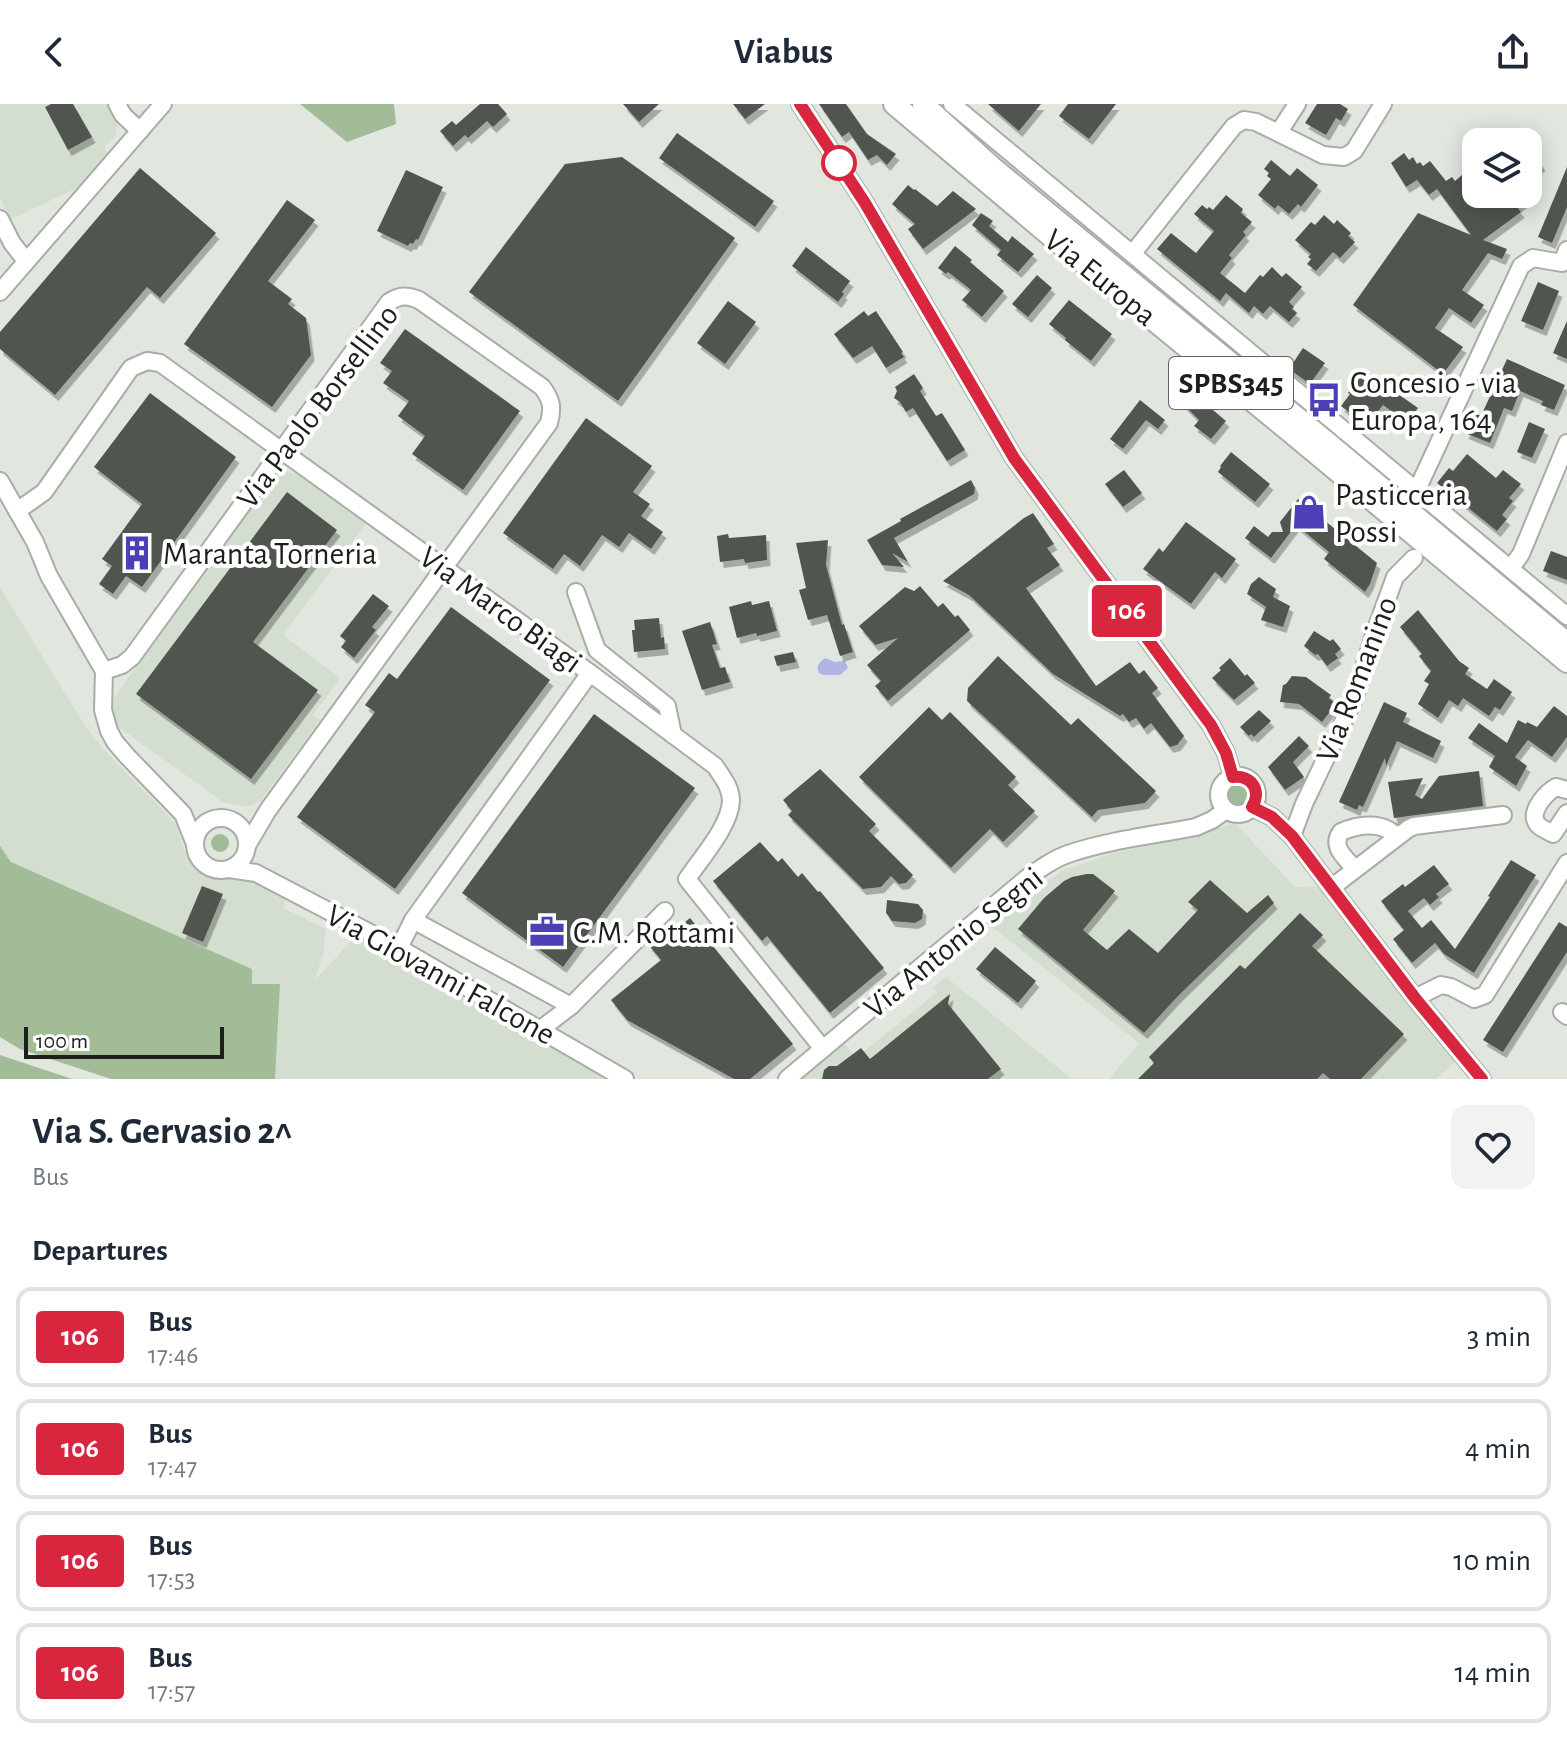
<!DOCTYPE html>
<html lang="en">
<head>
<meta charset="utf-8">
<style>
	:root { --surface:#fff; --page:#f2f2f3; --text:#1f2937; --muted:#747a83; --line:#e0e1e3 }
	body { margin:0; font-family:"Alegreya Sans",sans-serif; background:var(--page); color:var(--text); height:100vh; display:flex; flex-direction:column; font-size:30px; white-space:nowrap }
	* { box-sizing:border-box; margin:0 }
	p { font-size:26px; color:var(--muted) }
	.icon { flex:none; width:44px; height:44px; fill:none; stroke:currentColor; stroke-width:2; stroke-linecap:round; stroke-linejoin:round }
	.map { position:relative; height:975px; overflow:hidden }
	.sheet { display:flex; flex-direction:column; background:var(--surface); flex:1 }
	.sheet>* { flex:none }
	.badge { padding:0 16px; border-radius:6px; font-size:28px; line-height:52px }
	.buttons { position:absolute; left:1462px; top:24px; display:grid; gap:16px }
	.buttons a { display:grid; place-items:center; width:80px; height:80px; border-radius:16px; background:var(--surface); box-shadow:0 4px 20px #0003; font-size:40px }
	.scale { position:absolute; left:24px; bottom:20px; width:200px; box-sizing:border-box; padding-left:8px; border:4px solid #1d1f1d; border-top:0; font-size:22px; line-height:28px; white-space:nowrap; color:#1d1f1d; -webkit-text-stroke:6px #fff; paint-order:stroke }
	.map>.badge { position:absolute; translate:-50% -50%; box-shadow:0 0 0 4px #fff }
	h2 { padding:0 32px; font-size:30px; line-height:72px }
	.round { display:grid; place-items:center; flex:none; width:84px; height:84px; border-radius:16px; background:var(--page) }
	.overview { display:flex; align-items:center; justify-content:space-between; height:136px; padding:0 32px }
	h1 { font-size:38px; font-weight:700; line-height:60px }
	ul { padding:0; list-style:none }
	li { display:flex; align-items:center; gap:24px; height:100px; margin:0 16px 12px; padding:0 16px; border:4px solid var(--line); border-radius:16px }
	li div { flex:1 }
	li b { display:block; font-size:30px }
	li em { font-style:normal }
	li .badge { min-width:88px; font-weight:700; text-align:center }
	header { display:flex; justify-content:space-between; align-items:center; height:104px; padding:0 32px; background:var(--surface); font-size:36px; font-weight:700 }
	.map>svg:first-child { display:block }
	.built { fill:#d4ded0 }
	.green { fill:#a1bc97 }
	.water { fill:#b1b4e4 }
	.building { fill:#51554f; filter:url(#shadow) }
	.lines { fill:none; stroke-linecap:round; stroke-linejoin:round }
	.minor-casing { stroke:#a8ada6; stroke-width:20 }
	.major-casing { stroke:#a8ada6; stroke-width:24 }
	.minor { stroke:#fff; stroke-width:16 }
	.major { stroke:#fff; stroke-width:20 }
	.line-casing { stroke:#fff; stroke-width:18 }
	.line { stroke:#d7263d; stroke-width:12 }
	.stop-dot { fill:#fff; stroke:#d7263d; stroke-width:4 }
	.labels { text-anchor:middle; stroke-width:8; stroke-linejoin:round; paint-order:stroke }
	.shield { fill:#fff; stroke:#616261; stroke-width:2 }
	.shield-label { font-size:30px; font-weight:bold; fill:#1d1f1d }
	.street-label { font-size:32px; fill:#1d1f1d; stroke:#fff }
	.poi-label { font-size:32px; fill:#1d1f1d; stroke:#fff; text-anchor:start }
</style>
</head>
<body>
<header><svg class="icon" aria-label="back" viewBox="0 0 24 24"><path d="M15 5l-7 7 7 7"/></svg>Viabus<svg class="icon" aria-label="share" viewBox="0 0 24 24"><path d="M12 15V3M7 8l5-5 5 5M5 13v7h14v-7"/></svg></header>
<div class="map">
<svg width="1567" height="975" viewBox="0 0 1567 975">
	<defs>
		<filter id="shadow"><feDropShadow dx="3.5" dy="6" stdDeviation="0" flood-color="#0004"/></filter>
	</defs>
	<rect width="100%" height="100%" fill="#e1e7df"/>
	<!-- built -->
	<g class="built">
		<polygon points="0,0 110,0 117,15 117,22 116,31 104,43 109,54 77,84 11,115 0,94"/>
		<polygon points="287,367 300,371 366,420 283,531 340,574 313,611 320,616 262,695 255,700 244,703 223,698 113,619 110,605 117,589 271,375 277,369"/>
		<polygon points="0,484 86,623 106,648 176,720 187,754 208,767 226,774 252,776 287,792 283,804 326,825 323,850 315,876 356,832 608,975 275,975 280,880 252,880 11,758 0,742"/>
		<polygon points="1235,719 1295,783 1324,782 1456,957 1436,975 1109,975 1139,939 991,822 1062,766 1087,759 1109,750 1196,731"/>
		<polygon points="946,873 1072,975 794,975 841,935 856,954 937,888 934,883"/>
	</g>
	<!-- green -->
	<g class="green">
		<polygon points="300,0 394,0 396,20 347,38"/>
		<circle cx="1238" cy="691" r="10"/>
		<circle cx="220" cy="739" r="9"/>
		<polygon points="0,742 11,758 252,865 252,880 280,880 275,975 111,975 20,945 0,933"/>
		<polygon points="0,951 72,975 0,975"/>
	</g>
	<!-- water -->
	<path class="water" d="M 825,554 L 835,558 L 845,557 L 848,564 L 840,571 L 823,571 L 819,569 C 816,562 819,558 825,554 Z"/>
	<!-- building -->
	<g class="building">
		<polygon points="51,0 73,0 92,33 68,46 45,3"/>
		<polygon points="480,0 498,0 507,10 493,23 487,17 468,34 465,31 453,42 440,27 452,17 456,21"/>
		<polygon points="623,0 659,0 639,18"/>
		<polygon points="733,0 765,0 745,15"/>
		<polygon points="819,0 846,0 867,30 896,50 887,61 877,51 868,56 849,28 842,33"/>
		<polygon points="988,0 1041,0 1019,27"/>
		<polygon points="1068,0 1116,0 1089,35 1059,12"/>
		<polygon points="1317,0 1340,0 1348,5 1341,17 1336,14 1326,31 1305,19"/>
		<polygon points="677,29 774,97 755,123 659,54"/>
		<polygon points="1528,41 1542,61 1528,71"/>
		<polygon points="1404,49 1409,56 1413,53 1417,60 1420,58 1423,62 1430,57 1446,77 1452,73 1455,77 1462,71 1476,90 1535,90 1517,103 1521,108 1483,136 1507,145 1502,155 1488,149 1462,186 1484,201 1471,219 1449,204 1435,224 1463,243 1443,270 1353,201 1418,109 1471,131 1437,85 1429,91 1417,76 1406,83 1391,59"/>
		<polygon points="622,53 735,134 618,297 469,188 565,60"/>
		<polygon points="1271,56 1290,72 1297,64 1318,81 1301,103 1298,100 1289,110 1278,101 1275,105 1258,91 1271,75 1267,72 1269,69 1264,65"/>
		<polygon points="1567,63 1567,103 1552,139 1538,133"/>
		<polygon points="140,64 216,129 160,194 147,183 55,291 0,245 0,228"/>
		<polygon points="406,66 443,83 418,136 416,135 413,140 410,139 408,142 377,127"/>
		<polygon points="908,81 914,86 915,85 937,102 953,87 976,105 923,145 908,125 915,120 892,100"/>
		<polygon points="1226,91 1243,105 1241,109 1252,118 1243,128 1246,131 1229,151 1232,154 1220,169 1245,189 1260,171 1263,173 1272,163 1282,173 1286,169 1302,183 1289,198 1294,203 1292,205 1297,209 1289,218 1270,202 1263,210 1254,202 1249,209 1226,189 1220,197 1157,145 1171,129 1196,149 1214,127 1194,110 1202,101 1207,105 1209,103 1213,106"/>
		<polygon points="287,96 315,116 268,177 292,195 288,200 306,214 311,251 272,303 184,240"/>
		<polygon points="981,109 993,117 989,122 1008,138 1012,132 1034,150 1018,168 997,151 1001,146 972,121"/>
		<polygon points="1324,111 1334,120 1337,116 1351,129 1348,132 1355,138 1340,154 1333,148 1316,167 1307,160 1311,155 1308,153 1311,150 1295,136 1311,118 1315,121"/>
		<polygon points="955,142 972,156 970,158 1004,187 982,213 962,196 971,186 948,168 946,170 938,164"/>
		<polygon points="806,143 850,177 842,188 844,190 838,198 792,162"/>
		<polygon points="1037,171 1052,184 1028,213 1012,200"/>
		<polygon points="1538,178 1559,187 1543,226 1521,217"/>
		<polygon points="1069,196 1112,230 1091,257 1065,236 1066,234 1049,220"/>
		<polygon points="728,197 756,218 725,260 697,239"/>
		<polygon points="864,207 868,212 876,207 903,248 901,249 904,253 886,264 872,242 853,254 834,230"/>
		<polygon points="1567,217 1567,255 1553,249"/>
		<polygon points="405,225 520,307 463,386 412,350 425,332 398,312 409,297 383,279 392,267 380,259"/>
		<polygon points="1303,244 1325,259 1310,280 1289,265"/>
		<polygon points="1507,255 1565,281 1554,306 1541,301 1543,297 1520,287 1512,307 1504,304 1490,339 1465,329 1474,309 1481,312"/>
		<polygon points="1364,266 1418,304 1415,308 1419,311 1412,322 1383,301 1367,322 1341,302 1350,290 1348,289"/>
		<polygon points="914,270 923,284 920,287 936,312 942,309 965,346 947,357 913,304 906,308 900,298 894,294 897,287 895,283"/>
		<polygon points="1188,285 1226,317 1211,335 1194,322 1199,316 1179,296"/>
		<polygon points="150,289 236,353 142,483 126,472 113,490 99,480 112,462 102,455 142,400 94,363"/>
		<polygon points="1140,296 1165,316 1158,325 1146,316 1123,345 1110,335"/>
		<polygon points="586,314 652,362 633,388 650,400 641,412 663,428 651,445 629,429 619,443 602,431 580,462 564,450 553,465 503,429"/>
		<polygon points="1529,318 1545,325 1532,354 1517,348"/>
		<polygon points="1231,348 1270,380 1255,398 1218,368 1221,363 1220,362"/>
		<polygon points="1467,350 1496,374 1503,366 1521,380 1509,394 1513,397 1502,411 1507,415 1497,427 1437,379 1449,364 1453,367"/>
		<polygon points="1124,366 1142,389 1123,403 1105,380"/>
		<polygon points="971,376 975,384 974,390 894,434 908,458 892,449 904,463 882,461 867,436 901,417 900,415"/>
		<polygon points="287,388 337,426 253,538 318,586 251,675 136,590"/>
		<polygon points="1298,395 1377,459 1370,480 1365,488 1324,455 1329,448 1296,421 1271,454 1245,434 1254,422 1268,433 1272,428 1283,428 1280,418"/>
		<polygon points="1033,409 1054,440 1047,444 1060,461 1026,484 1096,582 1130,558 1139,570 1144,566 1158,584 1152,589 1184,632 1177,641 1170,643 1151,619 1144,625 1136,614 1129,618 1123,610 1120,612 1053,570 969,491 943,477 1024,414"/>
		<polygon points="1186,418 1236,455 1222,474 1215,468 1191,500 1143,465 1159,444 1163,448"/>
		<polygon points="728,430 729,434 766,431 767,456 745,459 744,455 720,458 717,432"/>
		<polygon points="828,436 826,461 842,521 844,520 853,548 840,552 827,511 808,516 799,486 806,484 796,439"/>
		<polygon points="1551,447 1567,453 1567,476 1543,467"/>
		<polygon points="1259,473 1276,485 1273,493 1290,502 1283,523 1261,516 1266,503 1247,490 1251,480"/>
		<polygon points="920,482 938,503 943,499 955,513 958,511 970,526 888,597 875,582 881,577 867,561 898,534 875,541 859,522 905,483 914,487"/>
		<polygon points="373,490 389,502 372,523 376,526 354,554 341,543 346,537 340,532"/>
		<polygon points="751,497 752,501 769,497 777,527 757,532 756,529 737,534 729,503"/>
		<polygon points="451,503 550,576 395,785 297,713 375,608 365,601 389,569 397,575"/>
		<polygon points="1418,506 1459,557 1469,564 1465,570 1487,585 1494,575 1512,588 1500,606 1495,603 1489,612 1463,594 1458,602 1449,596 1438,614 1418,600 1429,580 1424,577 1431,567 1419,552 1422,550 1400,523"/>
		<polygon points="659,514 661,534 664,533 665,545 634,548 632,526 635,526 634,516"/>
		<polygon points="710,518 717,540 712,541 720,564 725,563 730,578 702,586 682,527"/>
		<polygon points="1314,527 1330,537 1333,535 1341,545 1335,550 1338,554 1327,562 1318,550 1315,551 1304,542"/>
		<polygon points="793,548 796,558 777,562 774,552"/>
		<polygon points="998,552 1071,621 1078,614 1156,687 1145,699 1098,706 1092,713 967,597 968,584"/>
		<polygon points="1230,554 1245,572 1247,570 1255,579 1234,596 1212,574 1221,566 1219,564"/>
		<polygon points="1292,572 1306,573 1331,591 1329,594 1336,600 1322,618 1299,600 1280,598 1283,581 1286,580"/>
		<polygon points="1384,598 1407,609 1403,618 1441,637 1433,654 1397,637 1386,662 1385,654 1363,703 1359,701 1357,706 1339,698"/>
		<polygon points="1554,602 1567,612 1567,633 1552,653 1528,636 1515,653 1527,662 1516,682 1489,663 1495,652 1468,634 1479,619 1507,639 1518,616 1526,620 1527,618 1537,623"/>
		<polygon points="929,603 942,616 950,608 1016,673 1008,681 1035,707 1003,738 990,725 951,764 859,673"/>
		<polygon points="1259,606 1271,617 1254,633 1251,630 1249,632 1240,623"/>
		<polygon points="594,610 695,684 563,863 462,789"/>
		<polygon points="1299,632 1309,642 1293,658 1304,673 1285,686 1268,663"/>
		<polygon points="820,665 876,720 869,727 913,771 906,779 899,780 891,772 881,783 863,785 788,711 792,707 783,696"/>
		<polygon points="1479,667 1483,702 1394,714 1388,678 1423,674 1415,691 1422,695 1439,672"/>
		<polygon points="760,738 778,758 782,754 798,773 802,769 818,788 820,787 884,864 830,909 767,832 762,837 713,777"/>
		<polygon points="1511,756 1536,771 1474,869 1444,850 1435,839 1412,859 1393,835 1404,826 1381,797 1403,780 1405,783 1434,761 1449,780 1436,790 1439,793 1430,801 1424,794 1408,807 1422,824 1431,816 1455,845 1490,793 1488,792"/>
		<polygon points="1087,770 1093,770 1115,787 1083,826 1107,846 1129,825 1158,849 1198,806 1188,798 1210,776 1247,809 1268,791 1274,799 1178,892 1144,929 1018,825 1044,794 1064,777 1072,773"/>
		<polygon points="202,782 223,790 203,838 182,829"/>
		<polygon points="887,796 918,800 923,806 922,815 915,819 892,817 886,809"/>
		<polygon points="1300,809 1323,831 1312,842 1404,930 1361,975 1330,975 1323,969 1317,975 1138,975 1154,959 1149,953 1240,861 1245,865"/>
		<polygon points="690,814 793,940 750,975 734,975 627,916 611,896 661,856 648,840 665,823 670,830"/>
		<polygon points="1559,818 1567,823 1567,848 1503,948 1483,936"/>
		<polygon points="995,843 1036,877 1018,899 976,865"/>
		<polygon points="950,890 948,900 1001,965 988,975 822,975 824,966 829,962 837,962 861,944 870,955"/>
	</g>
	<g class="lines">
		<!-- minor casing -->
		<g class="minor-casing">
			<g id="minor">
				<polyline points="117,0 123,11 140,27"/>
				<polyline points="800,0 865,99 1014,354 1211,621 1226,649 1233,673"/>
				<polyline points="952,0 1567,512"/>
				<polyline points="1279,28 1297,0"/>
				<polyline points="0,115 12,139 26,157"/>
				<polyline points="1133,149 1234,22 1244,16 1256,18 1323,51 1344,53 1354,47 1383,0"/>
				<polyline points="0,188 163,0"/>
				<polyline points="0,377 35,438 49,472 104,567 103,606 109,627 115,638 127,652 183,710 195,740"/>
				<polyline points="1416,388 1521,162 1533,154 1562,159 1567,146"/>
				<path d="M 17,407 L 44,388 L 131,264 L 147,257 L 160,259 L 590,569 L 715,662 C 722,673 731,683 731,697 C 730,722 701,754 687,775 L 823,945"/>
				<polyline points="1511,464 1521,450 1567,339"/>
				<polyline points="576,488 597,546 667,602 673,631"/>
				<path d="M 104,567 L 122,561 L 132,553 L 389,198 C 400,191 407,191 419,196 L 542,283 C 552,296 553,304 549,319 L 268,706 L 248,740"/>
				<circle cx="1238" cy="691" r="19"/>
				<path d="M 1567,686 L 1556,683 C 1547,688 1530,706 1536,718 C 1538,723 1548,727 1553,730 L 1567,709"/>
				<polyline points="1252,703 1272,713 1292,732 1415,894 1482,975"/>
				<circle cx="221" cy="740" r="26"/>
				<polyline points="1292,732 1304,700 1354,595 1374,531 1395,473 1414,454"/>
				<polyline points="229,765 256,769 399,844 625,975"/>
				<path d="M 1355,765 C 1346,754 1330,743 1341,728 C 1359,720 1383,717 1397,733"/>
				<polyline points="1331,784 1408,725 1414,722 1503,711"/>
				<polyline points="413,816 571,902"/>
				<polyline points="399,844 413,816 590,569"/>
				<polyline points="1415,894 1441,881 1451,883 1474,895 1485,891 1567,759"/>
				<polyline points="1562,908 1567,912"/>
				<polyline points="541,925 571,902 665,807"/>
				<path d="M 787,975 L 1027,774 C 1041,764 1055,754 1071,749 C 1110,736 1155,731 1196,723 L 1212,716 L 1226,706"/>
			</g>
		</g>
		<!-- major casing -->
		<g class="major-casing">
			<g id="major">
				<polyline points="894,0 1053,134 1289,327 1567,558"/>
				<polyline points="923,0 992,63 1328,339 1567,539"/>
			</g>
		</g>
		<!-- minor -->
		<use href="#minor" class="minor"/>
		<!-- major -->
		<use href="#major" class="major"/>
	</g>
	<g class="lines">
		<!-- line casing -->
		<g class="line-casing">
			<path id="line" d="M 800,0 L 865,99 L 1014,354 L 1211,621 L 1226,649 L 1233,673 C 1252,671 1262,687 1252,703 L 1272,713 L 1292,732 L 1415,894 L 1482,975"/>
		</g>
		<!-- line -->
		<use href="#line" class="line"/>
	</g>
	<!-- icons -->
	<defs>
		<g id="bus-bare" transform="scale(2.76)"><path d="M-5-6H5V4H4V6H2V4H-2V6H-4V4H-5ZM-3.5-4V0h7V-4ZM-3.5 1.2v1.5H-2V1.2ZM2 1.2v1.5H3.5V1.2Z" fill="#4d40b7" stroke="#fff" stroke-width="2.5" paint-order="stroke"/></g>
		<g id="shop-bare" transform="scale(2.76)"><path d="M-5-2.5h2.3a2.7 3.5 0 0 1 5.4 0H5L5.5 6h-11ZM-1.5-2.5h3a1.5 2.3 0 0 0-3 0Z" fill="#4d40b7" stroke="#fff" stroke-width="2.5" paint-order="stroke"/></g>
		<g id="building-bare" transform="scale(2.76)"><path d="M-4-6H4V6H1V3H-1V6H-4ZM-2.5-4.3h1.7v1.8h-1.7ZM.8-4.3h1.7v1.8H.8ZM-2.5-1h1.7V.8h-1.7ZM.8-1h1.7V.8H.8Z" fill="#4d40b7" stroke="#fff" stroke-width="2.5" paint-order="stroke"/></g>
		<g id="office-bare" transform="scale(2.76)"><path d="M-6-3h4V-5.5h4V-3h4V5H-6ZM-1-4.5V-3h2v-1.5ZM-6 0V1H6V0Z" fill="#4d40b7" stroke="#fff" stroke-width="2.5" paint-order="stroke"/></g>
	</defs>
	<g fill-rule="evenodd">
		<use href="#bus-bare" x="1324" y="296"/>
		<use href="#shop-bare" x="1309" y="408"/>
		<use href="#building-bare" x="137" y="449"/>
		<use href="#office-bare" x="547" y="828"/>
	</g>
	<!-- markers -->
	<circle class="stop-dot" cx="839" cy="59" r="16"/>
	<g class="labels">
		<!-- shield labels -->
		<rect class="shield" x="1169" y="253" width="124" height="52" rx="6"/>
		<g class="shield-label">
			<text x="1231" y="289">SPBS345</text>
		</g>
		<!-- street labels -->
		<g class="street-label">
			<text transform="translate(1101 173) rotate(39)" y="11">Via Europa</text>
			<text transform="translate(317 302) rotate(-53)" y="11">Via Paolo Borsellino</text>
			<text transform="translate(501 505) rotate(36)" y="11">Via Marco Biagi</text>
			<text transform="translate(1356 575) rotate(-69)" y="11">Via Romanino</text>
			<text transform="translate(953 838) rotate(-39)" y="11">Via Antonio Segni</text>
			<text transform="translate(441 870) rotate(29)" y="11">Via Giovanni Falcone</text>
		</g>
		<!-- poi labels -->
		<g class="poi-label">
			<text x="1350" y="289">Concesio - via<tspan x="1350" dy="37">Europa, 164</tspan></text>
			<text x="1335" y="401">Pasticceria<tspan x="1335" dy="37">Possi</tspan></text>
			<text x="163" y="460">Maranta Torneria</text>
			<text x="573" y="839">C.M. Rottami</text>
		</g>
	</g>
</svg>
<div class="buttons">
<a><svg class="icon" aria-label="layers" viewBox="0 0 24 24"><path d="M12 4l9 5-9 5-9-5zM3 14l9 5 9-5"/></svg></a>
</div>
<div class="scale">100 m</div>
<b class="badge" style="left:1127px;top:507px;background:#d7263d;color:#fff">106</b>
</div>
<section class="sheet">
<div class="overview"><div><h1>Via S. Gervasio 2^</h1><p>Bus</p></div><a class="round"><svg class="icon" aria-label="heart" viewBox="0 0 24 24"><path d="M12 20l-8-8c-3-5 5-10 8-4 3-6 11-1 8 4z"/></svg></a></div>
<h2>Departures</h2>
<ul>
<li><span class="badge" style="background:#d7263d;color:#fff">106</span><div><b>Bus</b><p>17:46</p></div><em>3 min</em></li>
<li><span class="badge" style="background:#d7263d;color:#fff">106</span><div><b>Bus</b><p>17:47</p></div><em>4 min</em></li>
<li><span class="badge" style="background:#d7263d;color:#fff">106</span><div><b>Bus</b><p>17:53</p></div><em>10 min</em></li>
<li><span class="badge" style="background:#d7263d;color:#fff">106</span><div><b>Bus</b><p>17:57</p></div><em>14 min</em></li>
</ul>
</section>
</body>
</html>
